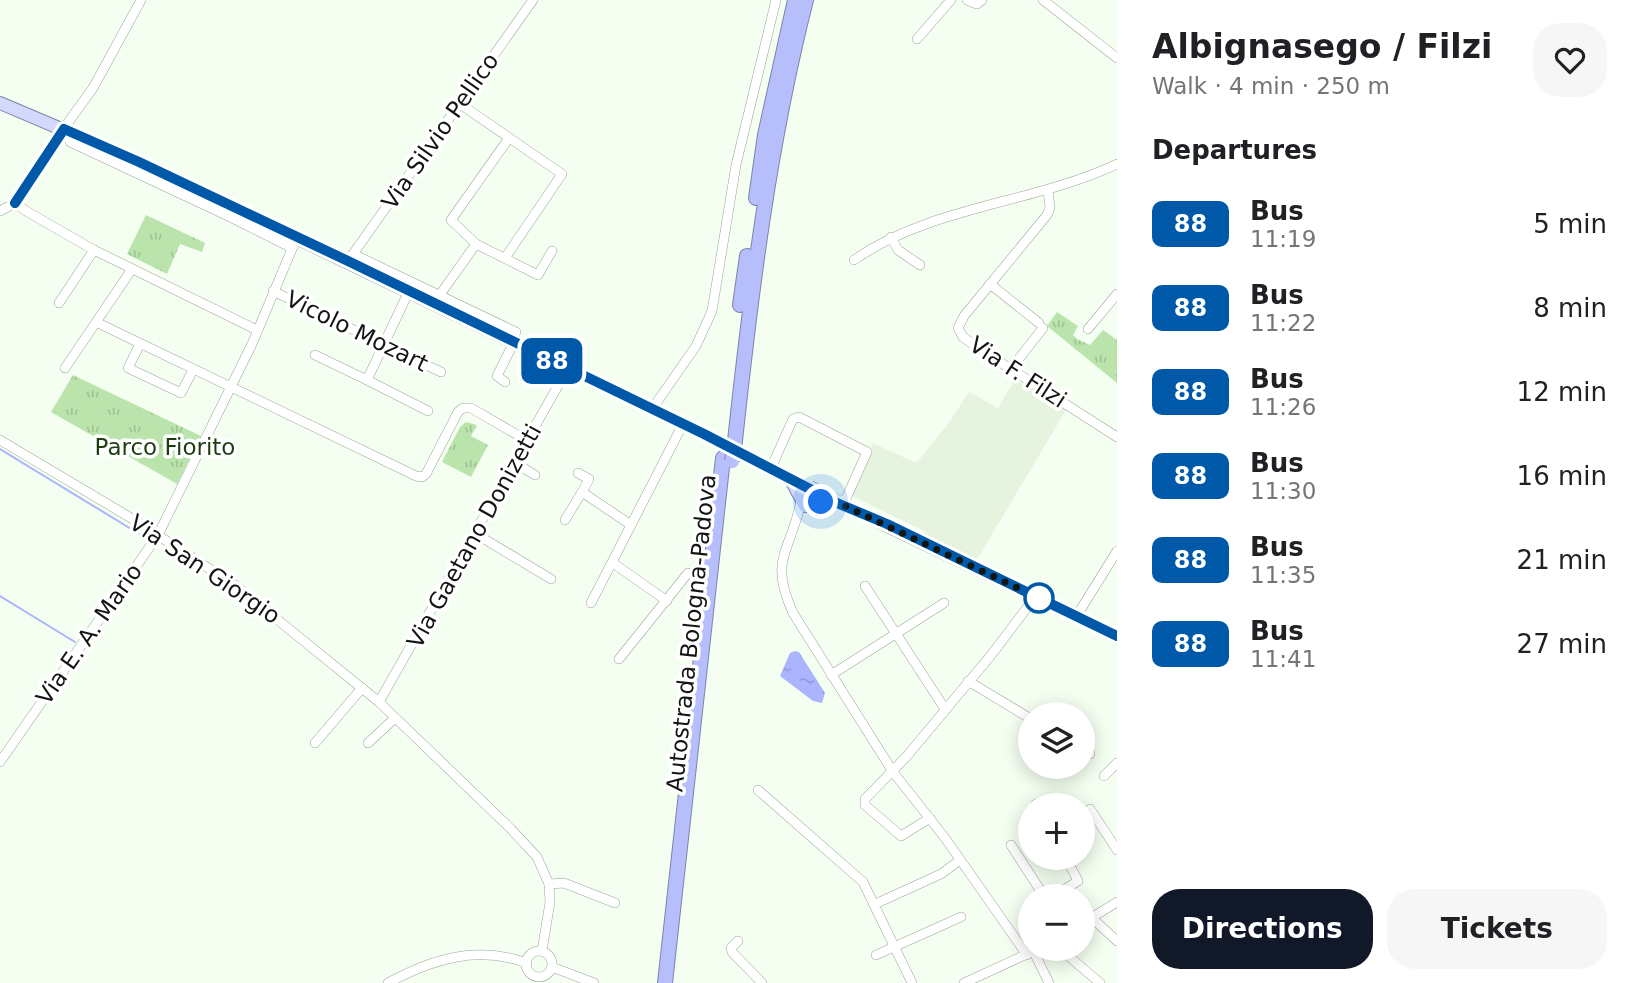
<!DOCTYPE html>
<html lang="en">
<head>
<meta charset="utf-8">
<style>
	:root { --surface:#fff; --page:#f6f6f6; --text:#202124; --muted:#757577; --accent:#111827 }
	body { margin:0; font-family:"DejaVu Sans",sans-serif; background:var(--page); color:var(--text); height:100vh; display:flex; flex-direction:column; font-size:26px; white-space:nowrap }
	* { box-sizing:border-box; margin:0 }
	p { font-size:23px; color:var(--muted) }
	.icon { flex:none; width:38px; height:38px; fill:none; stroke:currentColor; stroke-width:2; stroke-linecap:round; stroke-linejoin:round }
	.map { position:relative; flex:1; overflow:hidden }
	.panel { display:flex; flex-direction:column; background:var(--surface); width:525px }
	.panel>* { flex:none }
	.badge { padding:0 14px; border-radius:10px; font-size:24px; line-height:46px }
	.buttons { position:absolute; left:1018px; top:702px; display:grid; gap:14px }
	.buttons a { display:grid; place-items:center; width:77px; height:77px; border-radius:50%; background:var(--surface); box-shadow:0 4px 18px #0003; font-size:35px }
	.you { position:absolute; width:35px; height:35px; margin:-18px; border:5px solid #fff; border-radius:50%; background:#1a73e8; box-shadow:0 0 0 10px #1a73e833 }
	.map>.badge { position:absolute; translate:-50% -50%; box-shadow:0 0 0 4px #fff }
	h2 { padding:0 35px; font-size:26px; line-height:63px }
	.round { display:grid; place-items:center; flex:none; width:74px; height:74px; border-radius:28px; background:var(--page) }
	.headline { display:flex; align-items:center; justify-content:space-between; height:119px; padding:0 35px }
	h1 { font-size:33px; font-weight:600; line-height:52px }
	.action { display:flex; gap:14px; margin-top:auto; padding:14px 35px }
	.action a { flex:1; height:80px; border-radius:28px; background:var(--accent); color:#fff; font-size:28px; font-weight:600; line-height:80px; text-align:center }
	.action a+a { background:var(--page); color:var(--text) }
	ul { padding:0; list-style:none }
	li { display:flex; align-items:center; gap:21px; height:84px; padding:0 35px }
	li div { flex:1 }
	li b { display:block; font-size:26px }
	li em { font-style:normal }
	li .badge { min-width:77px; font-weight:700; text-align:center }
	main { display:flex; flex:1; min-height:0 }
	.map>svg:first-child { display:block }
	.built { fill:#e5f3df }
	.grass { fill:url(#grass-tufts) }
	.water { fill:url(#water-ripples) }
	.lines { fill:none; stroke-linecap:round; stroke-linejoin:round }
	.stream { stroke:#abb4ff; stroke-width:2 }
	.minor-casing { stroke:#9ba598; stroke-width:10 }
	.major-casing { stroke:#7d84aa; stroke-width:14 }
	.highway-casing { stroke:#7d84aa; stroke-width:16 }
	.minor { stroke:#fff; stroke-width:9 }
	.major { stroke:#d3d9fd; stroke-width:12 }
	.highway { stroke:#b6bffc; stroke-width:14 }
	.highway-bridge-casing { stroke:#7d84aa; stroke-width:16; stroke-linecap:butt }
	.highway-bridge { stroke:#b6bffc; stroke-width:14 }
	.line-casing { stroke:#fff; stroke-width:16 }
	.line { stroke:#0058a9; stroke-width:10 }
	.walk { stroke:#121511; stroke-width:7; stroke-dasharray:0 12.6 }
	.stop-dot { fill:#fff; stroke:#0058a9; stroke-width:3.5 }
	.labels { text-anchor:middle; stroke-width:7; stroke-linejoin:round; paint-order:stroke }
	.street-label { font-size:23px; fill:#121511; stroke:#fff }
	.park-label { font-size:23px; fill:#1d3d0f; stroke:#fff }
</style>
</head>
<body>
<main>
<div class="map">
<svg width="1117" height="983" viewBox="0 0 1117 983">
	<defs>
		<pattern id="grass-tufts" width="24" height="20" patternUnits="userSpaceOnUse" patternTransform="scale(1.75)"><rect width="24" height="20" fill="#bbe4ac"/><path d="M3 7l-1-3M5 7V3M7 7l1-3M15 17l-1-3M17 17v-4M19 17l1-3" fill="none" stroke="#a0c393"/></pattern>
		<pattern id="water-ripples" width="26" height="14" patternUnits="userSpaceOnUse" patternTransform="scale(1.75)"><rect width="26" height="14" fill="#abb4ff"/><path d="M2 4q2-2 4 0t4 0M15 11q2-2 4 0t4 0" fill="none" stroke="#929ada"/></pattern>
	</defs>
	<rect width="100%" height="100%" fill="#f4fff1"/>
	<!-- built -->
	<polygon class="built" points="1015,379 1066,410 975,563 922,536 924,531 848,494 873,443 914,462 918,461 948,424 969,392 998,408"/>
	<!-- grass -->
	<g class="grass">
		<polygon points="146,215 205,243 202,252 180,244 167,274 127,254"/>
		<polygon points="1057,312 1078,326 1073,335 1077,339 1090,345 1103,330 1117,340 1117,383 1047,326"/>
		<polygon points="73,375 201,436 177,484 51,412"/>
		<polygon points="466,422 477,425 471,436 488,445 471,477 442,462 460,427"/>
	</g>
	<!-- water -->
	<polygon class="water" points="795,651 799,652 825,693 822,703 813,701 780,676 790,653"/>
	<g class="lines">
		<!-- stream -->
		<g class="stream">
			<polyline points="0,449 141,535"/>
			<polyline points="0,596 75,642"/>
		</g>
		<!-- minor casing -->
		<g class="minor-casing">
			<g id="minor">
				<polyline points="967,0 977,4 982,0"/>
				<polyline points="1043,0 1117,58"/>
				<polyline points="917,39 951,0"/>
				<polyline points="460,104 562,174 505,258"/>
				<polyline points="65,131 70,142 228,216 292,248"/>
				<polyline points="1048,190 1050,208 1047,215 964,316 958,328 963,337 981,350 1117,437"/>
				<polyline points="15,203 26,211 94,250 257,330"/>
				<polyline points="0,211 15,203 21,196 59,135 93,88 141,0"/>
				<polyline points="891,237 898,250 920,265"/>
				<polyline points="476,244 538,275 552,251"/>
				<polyline points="353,254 516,332"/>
				<path d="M 854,260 C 931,206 1032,204 1117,164"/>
				<polyline points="348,261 533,0"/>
				<polyline points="990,284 1039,323"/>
				<polyline points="273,291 441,372"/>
				<polyline points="409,291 367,380 428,411"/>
				<polyline points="59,303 94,250"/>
				<polyline points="434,303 476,244 451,220 509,138"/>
				<polyline points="98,323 416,476 422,477 426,474 458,412 463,408 471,408 528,441"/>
				<polyline points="1088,329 1117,294"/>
				<polyline points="140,344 128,368 181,393 193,370"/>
				<polyline points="315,355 367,380"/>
				<polyline points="65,368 132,269"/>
				<polyline points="1010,370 1043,328"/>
				<polyline points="505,382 497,376 514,342"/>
				<polyline points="652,409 696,346 712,311 736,165 776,0"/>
				<polyline points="0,440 136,521 236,586 379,702 511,829 537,857 549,884 550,902 542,951"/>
				<polyline points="515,463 535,475"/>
				<polyline points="771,468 793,419 799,417 867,452 843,505"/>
				<polyline points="578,473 589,479 582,492"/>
				<path d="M 801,501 C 791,552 768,558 793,613 L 893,772 L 945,838 L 1027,955"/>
				<polyline points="565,520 582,492 631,525"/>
				<polyline points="476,534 551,579"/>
				<polyline points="613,563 667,601"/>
				<polyline points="865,586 945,709"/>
				<polyline points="591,603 683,424"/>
				<polyline points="1076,617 1117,551"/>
				<polyline points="619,659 688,573"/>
				<polyline points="831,675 944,603"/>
				<polyline points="968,681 1031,719"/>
				<polyline points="379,702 568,368"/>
				<polyline points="315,743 362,688"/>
				<polyline points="368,743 395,718"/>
				<polyline points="1083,750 1090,754"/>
				<polyline points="0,762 158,535 252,344 297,237"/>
				<polyline points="1104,776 1117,763"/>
				<polyline points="758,790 863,882 912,983"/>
				<polyline points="1036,804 1037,805"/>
				<polyline points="1090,809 1117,850"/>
				<polyline points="930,818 901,836 865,805 865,799 907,756 992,654 1035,597"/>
				<polyline points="1011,845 1044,896"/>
				<polyline points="549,884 564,883 615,903"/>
				<polyline points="1054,896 1078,881 1066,858"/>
				<polyline points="875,904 941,874 960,860"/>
				<polyline points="1031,911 1031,914"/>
				<polyline points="1092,918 1117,941"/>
				<polyline points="1083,923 1117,902"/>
				<polyline points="738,941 731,948 732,952 762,983"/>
				<polyline points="1059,948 1100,983"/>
				<circle cx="539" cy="964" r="13"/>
				<polyline points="1034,952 1049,983"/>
				<polyline points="876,955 961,917"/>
				<polyline points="552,967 594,983"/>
				<path d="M 388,983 C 432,959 477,945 527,963"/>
				<polyline points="964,983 1040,948"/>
			</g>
		</g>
		<!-- major casing -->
		<g class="major-casing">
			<g id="major">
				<polyline points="0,103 139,162 704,434 808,488"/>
				<polyline points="791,480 805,506 814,506 819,498 817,492 812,488 803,490 800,496"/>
				<polyline points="817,492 1117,636"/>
			</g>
		</g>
		<!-- highway casing -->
		<g class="highway-casing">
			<g id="highway">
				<polyline points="756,198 765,135 795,0"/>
				<polyline points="740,305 747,256"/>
				<path d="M 735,441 C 751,292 769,145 806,0"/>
				<polyline points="665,983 723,458"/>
			</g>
		</g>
		<!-- minor -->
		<use href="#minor" class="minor"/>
		<!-- major -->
		<use href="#major" class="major"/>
		<!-- highway -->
		<use href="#highway" class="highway"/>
		<!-- highway-bridge casing -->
		<g class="highway-bridge-casing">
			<polyline id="highway-bridge" points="732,461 735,441"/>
		</g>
		<!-- highway-bridge -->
		<use href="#highway-bridge" class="highway-bridge"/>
	</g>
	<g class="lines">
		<!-- line casing -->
		<g class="line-casing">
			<polyline id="line" points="15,203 64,129 139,162 348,261 704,434 837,503 887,524 1117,636"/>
		</g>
		<!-- line -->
		<use href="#line" class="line"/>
		<!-- walk -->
		<polyline class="walk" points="821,502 843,505 1041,599 1039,598"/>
	</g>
	<!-- markers -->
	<circle class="stop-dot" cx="1039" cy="598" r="14"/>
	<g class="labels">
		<!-- street labels -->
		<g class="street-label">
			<text transform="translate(440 131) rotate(-55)" y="8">Via Silvio Pellico</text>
			<text transform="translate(357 331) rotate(26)" y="8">Vicolo Mozart</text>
			<text transform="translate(1018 372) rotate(33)" y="8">Via F. Filzi</text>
			<text transform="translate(474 536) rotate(-61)" y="8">Via Gaetano Donizetti</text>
			<text transform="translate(205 569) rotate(34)" y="8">Via San Giorgio</text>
			<text transform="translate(691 633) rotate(-84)" y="8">Autostrada Bologna-Padova</text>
			<text transform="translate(89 634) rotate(-55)" y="8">Via E. A. Mario</text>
		</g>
		<!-- park labels -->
		<g class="park-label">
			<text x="165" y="455">Parco Fiorito</text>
		</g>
	</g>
</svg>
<div class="buttons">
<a><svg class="icon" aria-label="layers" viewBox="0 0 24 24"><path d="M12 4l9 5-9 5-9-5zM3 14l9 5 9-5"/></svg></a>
<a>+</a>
<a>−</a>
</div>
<div class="you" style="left:821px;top:502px"></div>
<b class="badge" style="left:552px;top:361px;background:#0058a9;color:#fff">88</b>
</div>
<section class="panel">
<div class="headline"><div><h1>Albignasego / Filzi</h1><p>Walk · 4 min · 250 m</p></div><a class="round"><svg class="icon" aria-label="heart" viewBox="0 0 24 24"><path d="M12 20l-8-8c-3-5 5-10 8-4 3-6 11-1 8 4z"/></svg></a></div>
<h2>Departures</h2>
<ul>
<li><span class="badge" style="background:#0058a9;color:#fff">88</span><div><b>Bus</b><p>11:19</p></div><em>5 min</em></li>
<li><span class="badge" style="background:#0058a9;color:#fff">88</span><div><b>Bus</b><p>11:22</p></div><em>8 min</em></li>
<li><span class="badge" style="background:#0058a9;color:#fff">88</span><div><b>Bus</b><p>11:26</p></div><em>12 min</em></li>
<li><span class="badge" style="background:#0058a9;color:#fff">88</span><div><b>Bus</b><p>11:30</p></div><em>16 min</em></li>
<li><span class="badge" style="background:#0058a9;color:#fff">88</span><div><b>Bus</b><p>11:35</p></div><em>21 min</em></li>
<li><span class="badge" style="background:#0058a9;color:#fff">88</span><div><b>Bus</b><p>11:41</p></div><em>27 min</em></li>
</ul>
<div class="action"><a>Directions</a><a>Tickets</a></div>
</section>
</main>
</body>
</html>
